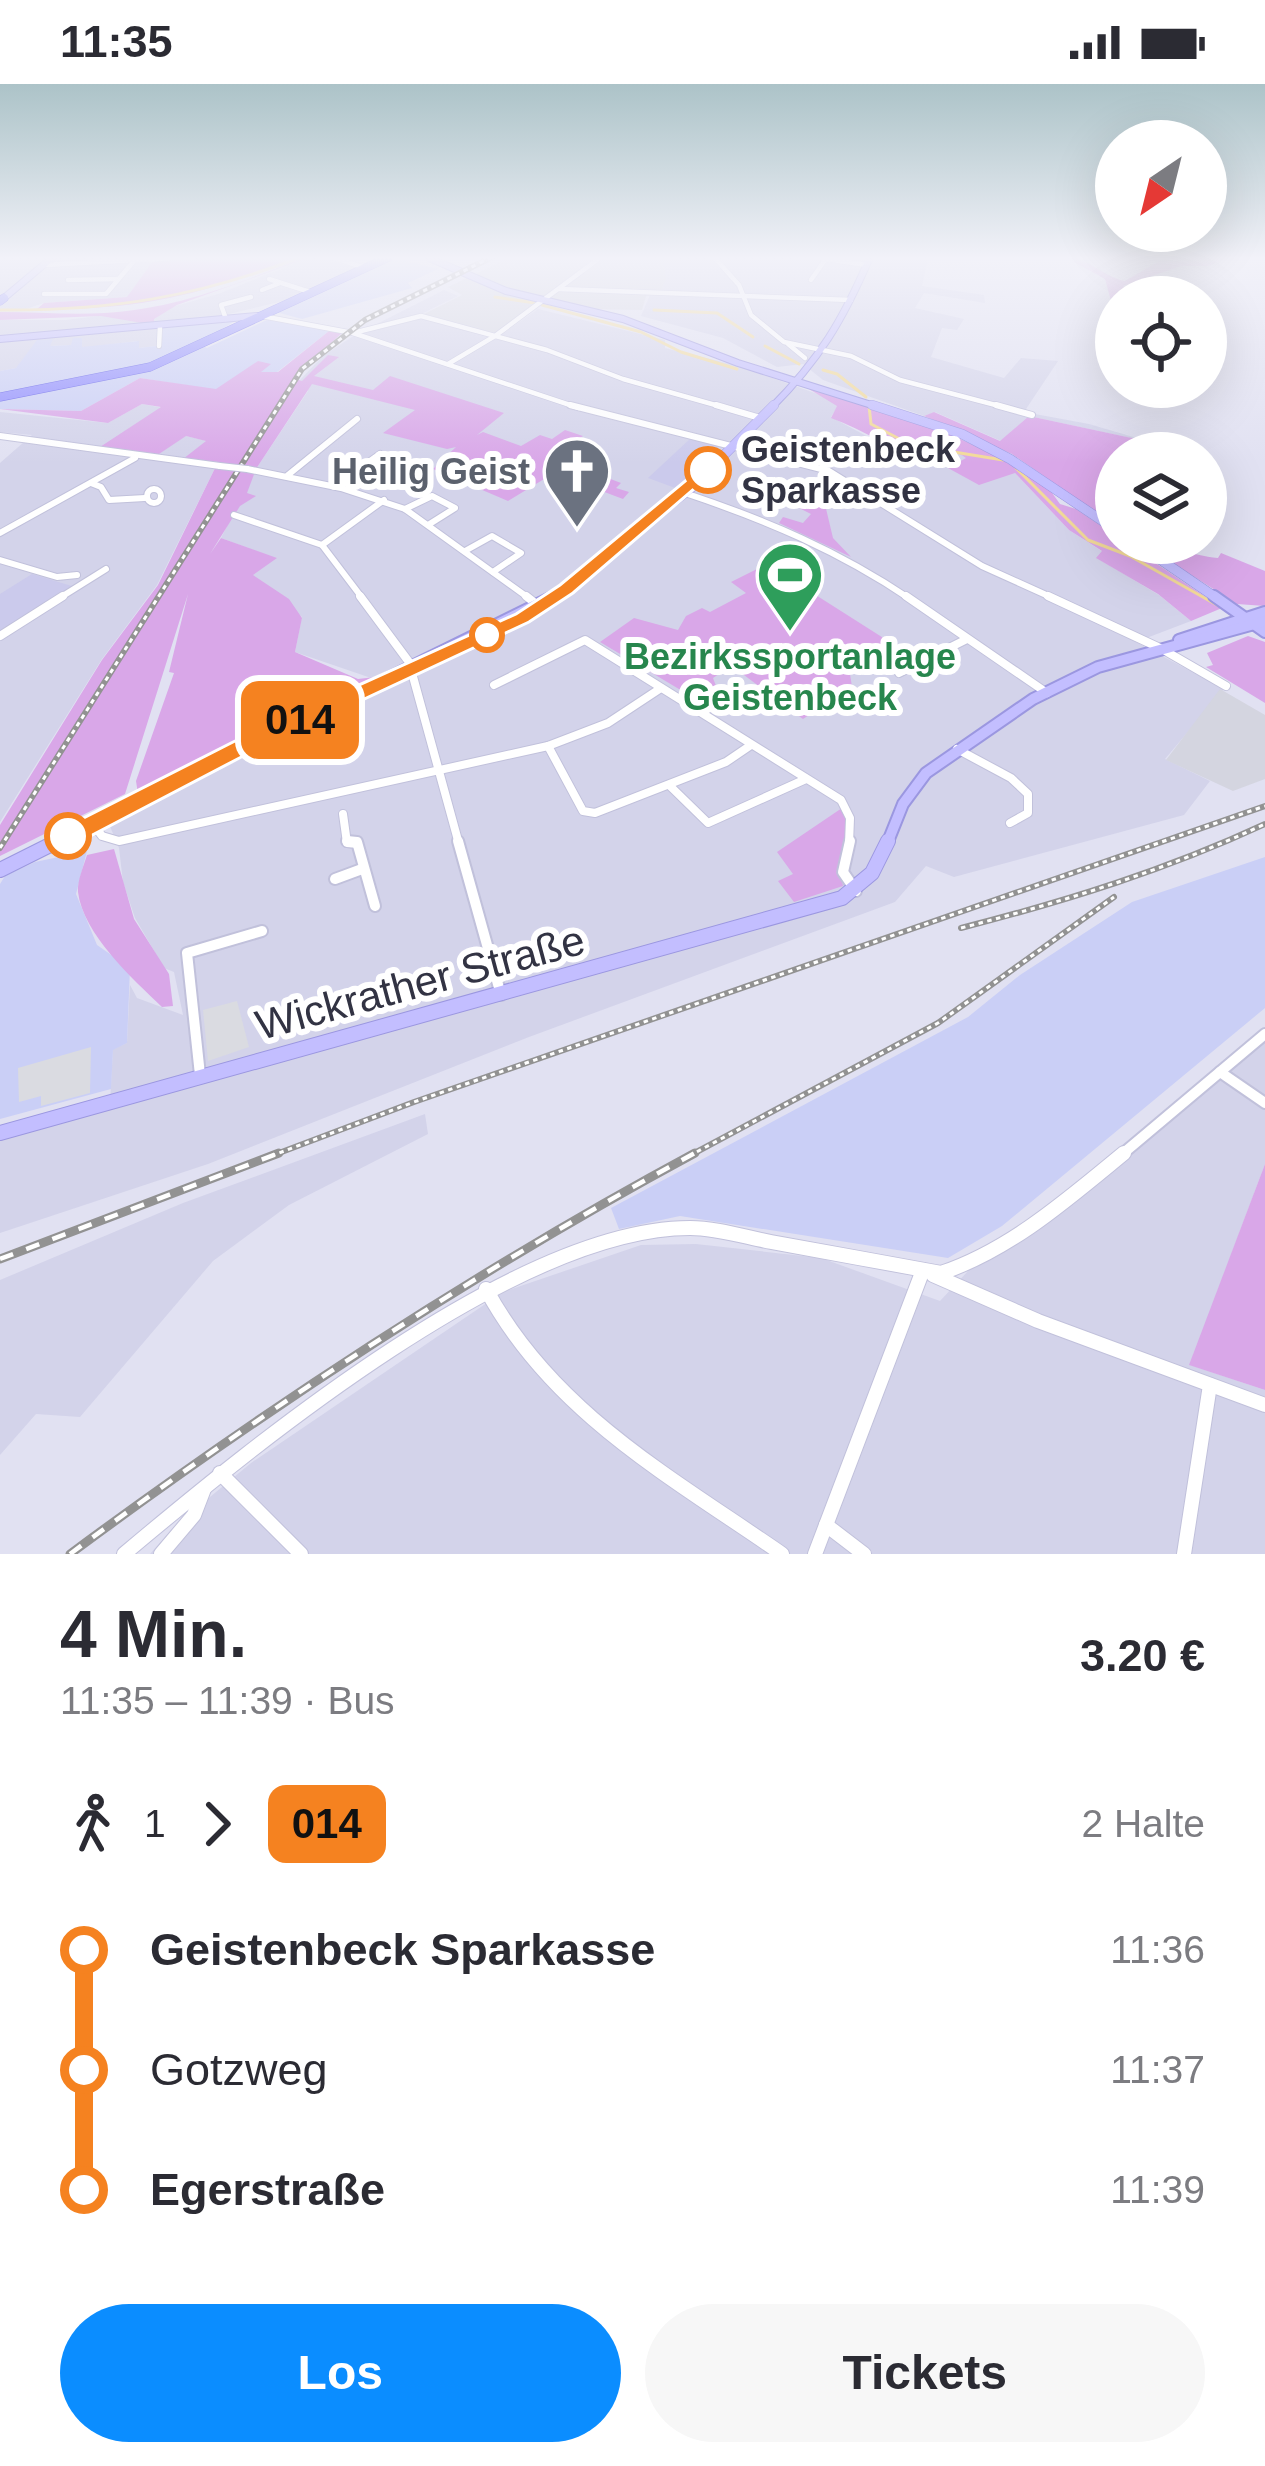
<!DOCTYPE html>
<html lang="de">
<head>
<meta charset="utf-8">
<style>
	:root { --surface:#fff; --page:#f7f7f7; --text:#2b2b33; --muted:#7c7c81; --accent:#0b8dff }
	body { margin:0; font-family:Helvetica,sans-serif; background:var(--page); color:var(--text); height:100vh; display:flex; flex-direction:column; font-size:45px; white-space:nowrap }
	* { box-sizing:border-box; margin:0 }
	p { font-size:39px; color:var(--muted) }
	.icon { flex:none; width:66px; height:66px; fill:none; stroke:currentColor; stroke-width:2; stroke-linecap:round; stroke-linejoin:round }
	.map { position:relative; height:1470px; overflow:hidden }
	.panel { display:flex; flex-direction:column; background:var(--surface); flex:1 }
	.panel>* { flex:none }
	.badge { padding:0 24px; border-radius:18px; font-size:42px; line-height:78px }
	.needle { width:78px; rotate:215deg }
	.controls { position:absolute; left:1095px; top:36px; display:grid; gap:24px }
	.controls a { display:grid; place-items:center; width:132px; height:132px; border-radius:50%; background:var(--surface); box-shadow:0 12px 48px #0002; font-size:60px }
	.map>.badge { position:absolute; translate:-50% -50%; box-shadow:0 0 0 6px #fff }
	.legs { display:flex; align-items:center; gap:18px; height:132px; padding:0 60px; font-size:39px }
	.legs p { margin-inline-start:auto }
	.headline { display:flex; align-items:center; justify-content:space-between; height:204px; padding:0 60px }
	h1 { font-size:66px; font-weight:600; line-height:90px }
	.cta { display:flex; gap:24px; margin-top:auto; padding:24px 60px }
	.cta a { flex:1; height:138px; border-radius:72px; background:var(--accent); color:#fff; font-size:48px; font-weight:600; line-height:138px; text-align:center }
	.cta a+a { background:var(--page); color:var(--text) }
	ul { padding:0 60px; list-style:none }
	li { display:flex; align-items:center; gap:42px; height:120px; font-size:45px }
	li i { display:grid; place-items:center; width:18px; height:100%; margin:0 15px; background:currentColor }
	li i::after { content:''; width:30px; height:30px; margin:-15px; border:9px solid; border-radius:50%; background:var(--surface) }
	li p { margin-inline-start:auto }
	li:first-child i { background:linear-gradient(#0000 50%,currentColor 0) }
	li:last-child i { background:linear-gradient(currentColor 50%,#0000 0) }
	.status { display:flex; justify-content:space-between; align-items:center; height:84px; padding:0 60px; background:var(--surface); direction:ltr }
	.status svg { height:33px; fill:currentColor }
	.map>svg:first-child { display:block }
	.residential { fill:#d3d3ea }
	.commercial { fill:#cacff6 }
	.industrial { fill:#d4d5e0 }
	.education { fill:#cbcaec }
	.green { fill:#d9a7e8 }
	.parking { fill:#dadbe1 }
	.lines { fill:none; stroke-linecap:round; stroke-linejoin:round }
	.stream { stroke:#f2da99; stroke-width:3 }
	.street-far4-casing { stroke:#c1c1db; stroke-width:6 }
	.street-far3-casing { stroke:#c1c1db; stroke-width:8 }
	.street-far2-casing { stroke:#c1c1db; stroke-width:10 }
	.street-far1-casing { stroke:#c1c1db; stroke-width:14 }
	.street-casing { stroke:#c1c1db; stroke-width:16 }
	.secondary-far3-casing { stroke:#9b97e0; stroke-width:8 }
	.secondary-far2-casing { stroke:#9b97e0; stroke-width:10 }
	.secondary-far1-casing { stroke:#9b97e0; stroke-width:14 }
	.secondary-casing { stroke:#9b97e0; stroke-width:16 }
	.primary-casing { stroke:#5b59e7; stroke-width:9 }
	.street-far4 { stroke:#fff; stroke-width:4.5 }
	.street-far3 { stroke:#fff; stroke-width:6 }
	.street-far2 { stroke:#fff; stroke-width:8 }
	.street-far1 { stroke:#fff; stroke-width:10 }
	.street { stroke:#fff; stroke-width:14 }
	.secondary-far3 { stroke:#c3beff; stroke-width:6 }
	.secondary-far2 { stroke:#c3beff; stroke-width:9 }
	.secondary-far1 { stroke:#c3beff; stroke-width:10 }
	.secondary { stroke:#c3beff; stroke-width:14 }
	.primary { stroke:#908dff; stroke-width:8 }
	.rail-far1-casing { stroke:#929292; stroke-width:6 }
	.rail-casing { stroke:#929292; stroke-width:9 }
	.rail-far1 { stroke:#fff; stroke-width:3; stroke-dasharray:4.5; stroke-linecap:butt }
	.rail { stroke:#fff; stroke-width:4.5; stroke-dasharray:14; stroke-linecap:butt }
	.street-bridge-casing { stroke:#c1c1db; stroke-width:8; stroke-linecap:butt }
	.street-bridge { stroke:#fff; stroke-width:6 }
	.line-1 { fill:#f58220; stroke:#fff; stroke-width:3 }
	.stop-1-dot { fill:#fff; stroke:#f58220; stroke-width:6 }
	.labels { text-anchor:middle; stroke-width:12; stroke-linejoin:round; paint-order:stroke }
	.far-stop-label { font-size:36px; font-weight:bold; fill:#323343; stroke:#fff; text-anchor:start }
	.far-worship-label { font-size:36px; font-weight:bold; fill:#5b616d; stroke:#fff; text-anchor:end }
	.far-leisure-label { font-size:36px; font-weight:bold; fill:#27864d; stroke:#fff }
	.street-label { font-size:42px; fill:#323343; stroke:#fff }
</style>
</head>
<body>
<div class="status"><b>11:35</b><svg viewBox="0 0 49 12"><path d="M0 12V9h3v3zM5 12V6h3v6zM10 12V3h3v9zM15 12V0h3v12zM26 1h20v11H26zM47 4h2v5h-2z"/></svg></div>
<div class="map">
<svg width="1265" height="1470" viewBox="0 0 1265 1470">
	<rect width="100%" height="100%" fill="#e1e1f2"/>
	<!-- residential -->
	<g class="residential">
		<polygon points="0,173 184,173 155,175 128,213 44,219 26,225 0,225"/>
		<polygon points="311,173 360,184 283,217 225,231 157,262 138,264 137,257 81,264 82,254 71,261 48,262 16,284 0,287 0,236 66,236 172,223 218,210"/>
		<polygon points="675,173 928,175 922,202 984,211 985,219 924,209 915,224 964,235 957,246 942,244 931,273 1004,294 1021,274 1058,277 1024,328 1089,340 1188,369 1134,369 1140,356 1029,332 1001,357 935,328 924,332 823,296 803,280 777,283 723,254 641,232 664,178 679,177"/>
		<polygon points="444,206 458,212 419,231 498,253 538,225 665,256 665,264 739,282 826,313 838,322 831,333 900,370 958,369 968,374 949,383 1014,388 1069,446 1103,468 1097,474 1159,511 1191,537 1136,558 1224,605 1165,675 1210,697 1184,731 954,793 926,782 895,818 529,953 208,1080 0,1149 0,1051 110,1019 113,965 127,959 130,901 137,914 183,931 174,888 164,884 135,834 123,798 119,764 109,740 124,733 138,710 377,596 295,568 302,533 252,491 275,474 221,454 256,385 308,307 300,296 323,272 355,251"/>
		<polygon points="142,320 164,324 102,363 186,352 207,357 185,375 218,378 157,501 102,575 0,738 0,379 32,351 0,348 0,328 108,339"/>
		<polygon points="1265,945 1265,1080 1190,1281 1265,1306 1265,1470 150,1470 175,1442 251,1379 503,1208 641,1161 696,1160 821,1174 940,1217 968,1187 1014,1158"/>
		<polygon points="425,1030 428,1050 289,1121 213,1177 80,1333 36,1330 0,1371 0,1196 183,1119"/>
	</g>
	<!-- commercial -->
	<g class="commercial">
		<polygon points="396,174 438,185 408,199 412,204 302,235 276,228"/>
		<polygon points="238,235 198,260 207,264 269,235 329,247 277,288 259,288 216,306 140,294 81,327 0,325 0,287 16,284 37,256 53,255 50,262 71,261 73,254 82,254 82,263 139,257 139,264 156,262 157,243"/>
		<polygon points="87,767 76,810 97,861 130,884 127,959 113,966 111,1005 0,1035 0,800 5,792 35,778"/>
		<polygon points="1265,773 1265,924 1002,1142 948,1174 680,1132 619,1145 611,1124 968,933 1020,891 1132,818"/>
	</g>
	<!-- industrial -->
	<g class="industrial">
		<polygon points="511,173 675,173 681,179 664,178 666,195 660,209 646,212 642,226 585,225 540,215 495,249 424,230 462,211 448,203"/>
		<polygon points="1220,605 1265,631 1265,695 1233,707 1166,676"/>
	</g>
	<!-- education -->
	<g class="education">
		<polygon points="690,355 719,362 678,405 648,394"/>
		<polygon points="32,490 75,503 52,513 55,516 0,551 0,510"/>
	</g>
	<!-- green -->
	<g class="green">
		<path d="M 209,173 L 298,173 C 202,211 141,226 37,225 L 44,219 L 127,213 L 153,177 Z"/>
		<path d="M 305,173 L 311,173 L 177,221 L 154,235 L 154,241 L 101,232 L 0,236 L 0,228 C 35,228 70,231 105,229 C 176,225 240,199 305,173 Z"/>
		<path d="M 1065,173 C 1089,173 1101,192 1125,197 L 1166,173 L 1229,173 L 1208,182 L 1181,182 L 1123,202 L 1147,213 L 1116,213 L 1116,235 L 1105,195 Z"/>
		<polygon points="329,247 342,249 293,294 302,297 328,271 339,273 314,292 373,306 390,292 504,329 477,351 483,348 521,362 540,351 552,355 565,346 583,352 568,363 579,367 566,378 621,399 616,404 629,408 623,415 554,389 508,417 433,385 456,363 447,365 383,349 415,326 312,300 256,385 247,409 256,412 240,422 210,470 221,454 277,474 253,491 289,515 302,534 295,568 358,595 384,592 138,710 136,697 174,589 169,588 188,510 125,710 0,772 0,741 102,576 158,501 218,378 183,375 206,357 186,352 156,372 100,363 161,323 142,320 108,339 0,325 81,327 140,294 216,305 258,277 271,280 261,288 278,288"/>
		<path d="M 804,302 L 921,337 L 995,371 L 1050,406 L 1060,420 L 1076,425 L 1116,452 L 1116,459 L 1126,459 L 1222,524 L 1191,537 L 1158,510 L 1096,474 L 1102,467 L 1069,446 L 1015,389 L 979,401 L 948,384 L 966,374 C 953,364 942,372 928,380 C 894,367 865,346 831,334 L 837,322 Z"/>
		<polygon points="934,328 1000,357 1029,332 1141,356 1134,369 1116,369 1116,442 1012,370 924,332"/>
		<polygon points="805,411 823,412 833,454 851,473 779,439 783,433 803,439 811,430 789,419 776,420 776,415 792,415 808,425"/>
		<path d="M 1141,459 C 1168,459 1191,472 1218,474 L 1221,469 L 1265,487 L 1265,522 L 1237,520 Z"/>
		<polygon points="767,480 896,562 850,590 852,603 803,635 736,585 735,579 713,594 716,602 694,614 600,558 634,534 678,546 686,532 702,524 710,528 746,509 731,498"/>
		<polygon points="1248,552 1265,558 1265,619 1206,583 1213,581 1207,569"/>
		<path d="M 842,724 C 855,748 836,773 843,802 L 794,818 L 778,797 L 793,790 L 777,768 Z"/>
		<path d="M 114,765 L 134,835 L 169,890 L 173,922 L 162,923 C 133,895 83,850 78,808 C 77,797 84,781 87,771 Z"/>
		<polygon points="1265,1080 1265,1306 1189,1281"/>
	</g>
	<!-- parking -->
	<g class="parking">
		<polygon points="237,917 249,963 208,977 203,926"/>
		<polygon points="91,963 90,1009 41,1022 41,1012 19,1018 18,984"/>
	</g>
	<g class="lines">
		<!-- stream -->
		<g class="stream">
			<polyline points="495,213 535,219"/>
			<polyline points="554,216 571,221"/>
			<polyline points="542,221 641,248 681,268 737,285"/>
			<path d="M 0,226 C 111,227 197,213 301,173"/>
			<polyline points="654,226 717,229 753,253"/>
			<polyline points="765,262 799,280"/>
			<polyline points="823,286 837,290 866,313"/>
			<polyline points="869,322 871,340 911,361 1003,376"/>
			<polyline points="1016,384 1088,456 1130,472 1217,521"/>
		</g>
		<!-- street-far4 casing -->
		<g class="street-far4-casing">
			<g id="street-far4">
				<polyline points="331,173 366,184"/>
				<polyline points="714,173 739,201 751,231 784,258 851,272 900,296 1007,324"/>
				<polyline points="812,173 867,181"/>
				<polyline points="44,181 194,173"/>
				<polyline points="269,195 310,208"/>
				<polyline points="68,196 118,195"/>
				<polyline points="811,196 825,176"/>
				<polyline points="559,205 851,216"/>
				<polyline points="262,206 280,199"/>
				<polyline points="44,210 106,210 133,178"/>
				<polyline points="262,232 353,249 579,324"/>
				<polyline points="226,235 221,221 251,213"/>
				<polyline points="353,249 421,232 547,266 623,295 726,324"/>
				<polyline points="788,260 805,274"/>
				<polyline points="159,262 160,242"/>
				<polyline points="448,280 495,252 601,173"/>
			</g>
		</g>
		<!-- street-far3 casing -->
		<g class="street-far3-casing">
			<g id="street-far3">
				<polyline points="570,321 829,387 982,482 1055,515"/>
				<polyline points="716,321 760,334"/>
				<polyline points="996,321 1032,331"/>
				<polyline points="0,352 220,382"/>
				<polyline points="247,385 341,404 405,425 530,515"/>
				<polyline points="288,391 357,335"/>
				<polyline points="91,399 101,403 109,416 145,414"/>
				<polyline points="335,402 380,370"/>
				<circle cx="154" cy="412" r="7"/>
				<path d="M 685,409 C 766,436 839,467 910,515"/>
				<polyline points="405,425 432,412 455,424 428,441"/>
				<polyline points="234,431 322,461 363,515"/>
				<polyline points="0,449 135,374"/>
				<polyline points="322,461 384,416"/>
				<polyline points="465,467 492,452 521,469 493,488"/>
				<polyline points="0,476 57,493 77,491"/>
				<polyline points="58,515 106,485"/>
			</g>
		</g>
		<!-- street-far2 casing -->
		<g class="street-far2-casing">
			<g id="street-far2">
				<polyline points="360,512 409,578 459,760"/>
				<polyline points="526,512 540,523"/>
				<polyline points="906,512 1047,609"/>
				<polyline points="1048,512 1162,565 1226,602"/>
				<polyline points="0,552 63,512"/>
				<polyline points="899,589 967,555"/>
				<polyline points="494,601 585,556 841,716 850,734 849,760"/>
				<polyline points="548,662 583,727 595,729 726,678 751,661"/>
				<polyline points="957,665 1011,694 1028,710 1028,729 1010,739"/>
				<polyline points="669,701 708,739 806,695"/>
				<polyline points="343,730 347,759 358,760"/>
				<polyline points="93,740 102,752 119,757 548,662 608,639 661,604"/>
			</g>
		</g>
		<!-- street-far1 casing -->
		<g class="street-far1-casing">
			<g id="street-far1">
				<polyline points="347,757 357,758 375,822"/>
				<polyline points="458,757 501,911"/>
				<polyline points="850,757 843,788 856,807"/>
				<polyline points="335,795 362,785"/>
				<polyline points="1220,988 1265,1019"/>
				<polyline points="200,991 187,869 262,847"/>
				<polyline points="1120,1072 1265,950"/>
			</g>
		</g>
		<!-- street casing -->
		<g class="street-casing">
			<g id="street">
				<polyline points="933,1191 1038,1237 1265,1321"/>
				<path d="M 486,1205 C 552,1328 671,1393 782,1470"/>
				<polyline points="220,1389 301,1470"/>
				<polyline points="826,1441 864,1470"/>
				<path d="M 124,1470 C 255,1360 517,1144 690,1144 C 717,1144 745,1153 771,1158 C 828,1168 884,1179 941,1189 C 1010,1166 1068,1115 1124,1069"/>
				<polyline points="161,1470 194,1431 204,1405"/>
				<polyline points="815,1470 923,1186"/>
				<polyline points="1184,1470 1210,1301"/>
			</g>
		</g>
		<!-- secondary-far3 casing -->
		<g class="secondary-far3-casing">
			<g id="secondary-far3">
				<polyline points="427,173 506,207 623,235 738,279 881,324"/>
				<polyline points="4,214 53,173"/>
				<polyline points="0,255 257,232"/>
				<path d="M 771,324 C 819,276 843,236 870,173"/>
			</g>
		</g>
		<!-- secondary-far2 casing -->
		<g class="secondary-far2-casing">
			<g id="secondary-far2">
				<polyline points="872,321 962,350 1010,375 1116,446"/>
				<polyline points="1136,459 1218,515"/>
				<polyline points="550,515 691,404 774,321"/>
			</g>
		</g>
		<!-- secondary-far1 casing -->
		<g class="secondary-far1-casing">
			<g id="secondary-far1">
				<polyline points="1214,512 1265,548"/>
				<polyline points="1179,556 1265,528"/>
				<polyline points="52,760 554,512"/>
				<polyline points="887,760 903,720 926,689 1033,615 1098,583 1265,537"/>
			</g>
		</g>
		<!-- secondary casing -->
		<g class="secondary-casing">
			<g id="secondary">
				<polyline points="0,786 58,757"/>
				<polyline points="0,1049 842,814 872,789 888,757"/>
			</g>
		</g>
		<!-- primary casing -->
		<g class="primary-casing">
			<g id="primary">
				<polyline points="0,217 4,214"/>
				<polyline points="0,313 150,283 389,173"/>
			</g>
		</g>
		<!-- street-far4 -->
		<use href="#street-far4" class="street-far4"/>
		<!-- street-far3 -->
		<use href="#street-far3" class="street-far3"/>
		<!-- street-far2 -->
		<use href="#street-far2" class="street-far2"/>
		<!-- street-far1 -->
		<use href="#street-far1" class="street-far1"/>
		<!-- street -->
		<use href="#street" class="street"/>
		<!-- secondary-far3 -->
		<use href="#secondary-far3" class="secondary-far3"/>
		<!-- secondary-far2 -->
		<use href="#secondary-far2" class="secondary-far2"/>
		<!-- secondary-far1 -->
		<use href="#secondary-far1" class="secondary-far1"/>
		<!-- secondary -->
		<use href="#secondary" class="secondary"/>
		<!-- primary -->
		<use href="#primary" class="primary"/>
		<!-- rail-far1 casing -->
		<g class="rail-far1-casing">
			<g id="rail-far1">
				<polyline points="0,764 302,285 365,236 492,173"/>
				<path d="M 961,844 C 1066,817 1166,786 1265,740"/>
				<polyline points="271,1072 414,1018 1265,722"/>
				<polyline points="689,1072 938,939 1114,813"/>
			</g>
		</g>
		<!-- rail casing -->
		<g class="rail-casing">
			<g id="rail">
				<polyline points="0,1175 279,1069"/>
				<path d="M 70,1470 C 270,1322 476,1187 695,1069"/>
			</g>
		</g>
		<!-- rail-far1 -->
		<use href="#rail-far1" class="rail-far1"/>
		<!-- rail -->
		<use href="#rail" class="rail"/>
		<!-- street-bridge casing -->
		<g class="street-bridge-casing">
			<polyline id="street-bridge" points="220,382 247,385"/>
		</g>
		<!-- street-bridge -->
		<use href="#street-bridge" class="street-bridge"/>
	</g>
	<!-- sky -->
	<linearGradient id="sky" x2="0" y2="1"><stop stop-color="#acc3c8"/><stop offset="0.46" stop-color="#f2f2f9"/><stop offset="1" stop-color="#f2f2f9" stop-opacity="0"/></linearGradient>
	<rect width="1265" height="379" fill="url(#sky)"/>
	<!-- line-1 -->
	<polygon class="line-1" points="702,383 716,386 573,509 529,538 249,669 77,759 60,759 60,746 233,658 516,530 560,501"/>
	<!-- icons -->
	<defs>
		<g id="church-pin" transform="scale(3.45)"><path d="M0 17L-7.5 6A9.5 9.5 0 1 1 7.5 6Z" fill="#6b7280" stroke="#fff"/><path d="M-1.2-6h2.4v3.5h3.3v2.4h-3.3V6h-2.4V-.1h-3.3v-2.4h3.3Z" fill="#fff"/></g>
		<g id="stadium-pin" transform="scale(3.45)"><path d="M0 17L-7.5 6A9.5 9.5 0 1 1 7.5 6Z" fill="#2e9e5b" stroke="#fff"/><path d="M0-5a6.5 5 0 1 0 0 10a6.5 5 0 1 0 0-10ZM-3.5-1.8h7v3.6h-7Z" fill="#fff"/></g>
	</defs>
	<g fill-rule="evenodd">
		<use href="#church-pin" x="577" y="387"/>
		<use href="#stadium-pin" x="790" y="491"/>
	</g>
	<!-- markers -->
	<g class="stop-1-dot">
		<circle cx="708" cy="386" r="21"/>
		<circle cx="487" cy="551" r="15"/>
		<circle cx="68" cy="752" r="21"/>
	</g>
	<g class="labels">
		<!-- far-stop labels -->
		<g class="far-stop-label">
			<text x="741" y="378">Geistenbeck<tspan x="741" dy="41">Sparkasse</tspan></text>
		</g>
		<!-- far-worship labels -->
		<g class="far-worship-label">
			<text x="530" y="400">Heilig Geist</text>
		</g>
		<!-- far-leisure labels -->
		<g class="far-leisure-label">
			<text x="790" y="585">Bezirkssportanlage<tspan x="790" dy="41">Geistenbeck</tspan></text>
		</g>
		<!-- street labels -->
		<g class="street-label">
			<text transform="translate(420 898) rotate(-15)" y="15">Wickrather Straße</text>
		</g>
	</g>
</svg>
<div class="controls">
<a><svg class="needle" viewBox="-14 -14 28 28"><path d="M0-13l5 13h-10z" fill="#e53935"/><path d="M0 13l5-13h-10z" fill="#7c7c81"/></svg></a>
<a><svg class="icon" aria-label="locate" viewBox="0 0 24 24"><circle cx="12" cy="12" r="6"/><path d="M12 2v4M12 18v4M2 12h4M18 12h4"/></svg></a>
<a><svg class="icon" aria-label="layers" viewBox="0 0 24 24"><path d="M12 4l9 5-9 5-9-5zM3 14l9 5 9-5"/></svg></a>
</div>
<b class="badge" style="left:300px;top:636px;background:#f58220;color:#111">014</b>
</div>
<section class="panel">
<div class="headline"><div><h1>4 Min.</h1><p>11:35 – 11:39 · Bus</p></div><b>3.20 €</b></div>
<div class="legs"><svg class="icon" aria-label="walk" viewBox="0 0 24 24"><circle cx="13" cy="4" r="2"/><path d="M13 8l-2 6 4 7M11 14l-3 7M7 12l3-4h3l4 4"/></svg>1<svg class="icon" aria-label="forward" viewBox="0 0 24 24"><path d="M9 5l7 7-7 7"/></svg><b class="badge" style="background:#f58220;color:#111">014</b><p>2 Halte</p></div>
<ul>
<li><i style="color:#f58220"></i><b>Geistenbeck Sparkasse</b><p>11:36</p></li>
<li><i style="color:#f58220"></i><span>Gotzweg</span><p>11:37</p></li>
<li><i style="color:#f58220"></i><b>Egerstraße</b><p>11:39</p></li>
</ul>
<div class="cta"><a>Los</a><a>Tickets</a></div>
</section>
</body>
</html>
